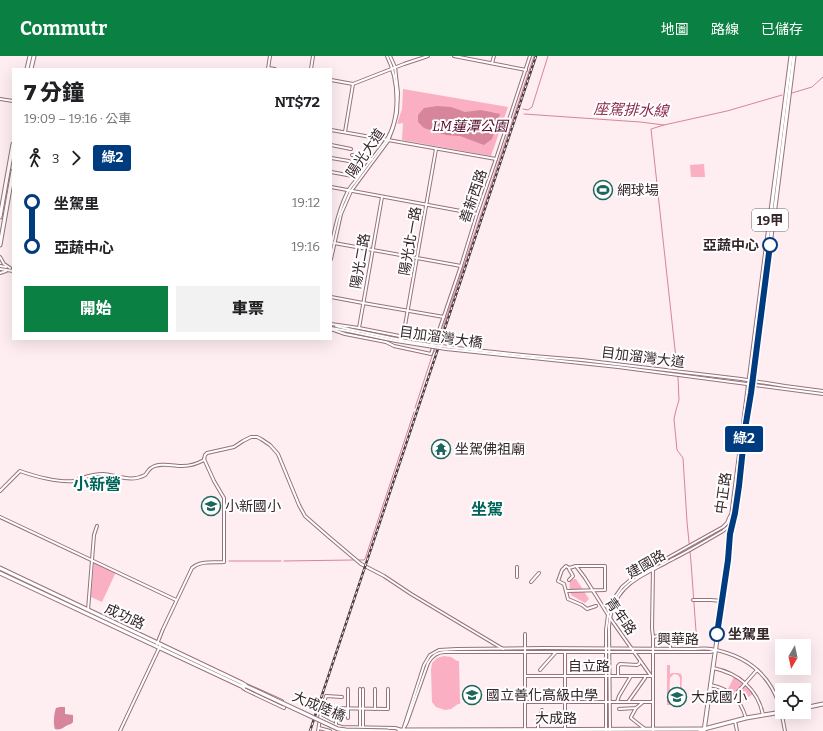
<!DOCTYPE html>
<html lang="zh-TW">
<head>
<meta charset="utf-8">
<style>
	:root { --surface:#fff; --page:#f2f2f2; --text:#202124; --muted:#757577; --accent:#0b8043 }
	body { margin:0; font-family:Bitter,"Noto Sans TC",serif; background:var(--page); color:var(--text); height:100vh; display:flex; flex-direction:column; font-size:15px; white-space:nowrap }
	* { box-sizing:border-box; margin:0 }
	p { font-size:13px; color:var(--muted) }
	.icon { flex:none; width:22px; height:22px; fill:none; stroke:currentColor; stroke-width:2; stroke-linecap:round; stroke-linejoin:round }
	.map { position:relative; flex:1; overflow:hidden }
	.drawer { position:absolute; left:12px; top:12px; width:320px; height:272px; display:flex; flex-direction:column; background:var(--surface); border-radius:0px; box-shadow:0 4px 16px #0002 }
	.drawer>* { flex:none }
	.badge { padding:0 8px; border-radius:3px; font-size:14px; line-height:26px }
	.needle { width:26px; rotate:189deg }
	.controls { position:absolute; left:775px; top:583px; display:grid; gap:8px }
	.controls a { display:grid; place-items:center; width:36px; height:36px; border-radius:0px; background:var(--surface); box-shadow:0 4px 16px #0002; font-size:20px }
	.map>.badge { position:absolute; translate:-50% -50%; box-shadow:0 0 0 2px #fff }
	.legs { display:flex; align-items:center; gap:6px; height:44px; padding:0 12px; font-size:13px }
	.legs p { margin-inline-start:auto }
	.summary { display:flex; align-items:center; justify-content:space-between; height:68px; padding:0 12px }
	h1 { font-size:22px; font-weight:800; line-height:30px }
	.action { display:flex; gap:8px; margin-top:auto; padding:8px 12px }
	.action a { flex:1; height:46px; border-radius:0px; background:var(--accent); color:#fff; font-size:16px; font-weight:800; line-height:46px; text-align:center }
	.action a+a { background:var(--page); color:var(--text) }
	ul { padding:0 12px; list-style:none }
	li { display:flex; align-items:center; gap:14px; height:44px; font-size:15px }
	li i { display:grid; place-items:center; width:6px; height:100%; margin:0 5px; background:currentColor }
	li i::after { content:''; width:10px; height:10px; margin:-5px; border:3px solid; border-radius:50%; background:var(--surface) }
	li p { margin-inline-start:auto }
	li:first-child i { background:linear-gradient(#0000 50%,currentColor 0) }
	li:last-child i { background:linear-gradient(currentColor 50%,#0000 0) }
	header { display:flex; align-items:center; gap:24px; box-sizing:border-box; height:56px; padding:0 20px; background:var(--accent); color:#fff }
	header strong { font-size:19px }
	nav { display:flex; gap:22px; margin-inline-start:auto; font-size:14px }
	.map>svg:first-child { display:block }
	.green { fill:#fbafc2; fill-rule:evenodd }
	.water { fill:#d7859b }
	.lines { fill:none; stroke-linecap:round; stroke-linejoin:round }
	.stream { stroke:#d7859b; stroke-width:1 }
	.minor-casing { stroke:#96727b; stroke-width:4 }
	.major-casing { stroke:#96727b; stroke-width:5 }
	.minor { stroke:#fff; stroke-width:2 }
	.major { stroke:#fff; stroke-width:3 }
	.rail-casing { stroke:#4c3d41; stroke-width:2.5 }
	.rail { stroke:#fff; stroke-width:1; stroke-dasharray:3; stroke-linecap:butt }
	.minor-bridge-casing { stroke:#96727b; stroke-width:4; stroke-linecap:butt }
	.major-bridge-casing { stroke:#96727b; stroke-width:5; stroke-linecap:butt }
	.minor-bridge { stroke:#fff; stroke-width:2 }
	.major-bridge { stroke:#fff; stroke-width:3 }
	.line-1-casing { stroke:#fff; stroke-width:9 }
	.line-1 { stroke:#003b80; stroke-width:6 }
	.stop-1-dot { fill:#fff; stroke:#003b80; stroke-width:2 }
	.labels { text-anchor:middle; stroke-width:4; stroke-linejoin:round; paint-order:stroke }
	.shield { fill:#fff; stroke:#72686b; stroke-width:1 }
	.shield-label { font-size:13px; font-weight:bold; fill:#36272b }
	.park-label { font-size:14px; font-style:italic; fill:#540a28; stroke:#fff }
	.street-label { font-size:14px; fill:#36272b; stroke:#fff }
	.poi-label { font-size:14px; fill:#36272b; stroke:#fff; text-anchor:start }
	.stop-label { font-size:14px; font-weight:bold; fill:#36272b; stroke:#fff; text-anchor:end }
	.water-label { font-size:15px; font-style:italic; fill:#8b294c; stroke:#fff }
	.quarter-label { font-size:16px; font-weight:bold; fill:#006358; stroke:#fff }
</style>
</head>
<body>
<header>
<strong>Commutr</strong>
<nav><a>地圖</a><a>路線</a><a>已儲存</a></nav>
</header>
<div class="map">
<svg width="823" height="675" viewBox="0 0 823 675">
	<rect width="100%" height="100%" fill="#feedf1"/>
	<!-- green -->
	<g class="green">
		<polygon points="403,33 508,51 491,100 402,84 403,67 397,68 402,53"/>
		<polygon points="704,108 705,121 691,121 690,109"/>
		<polygon points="609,128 610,139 598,141 596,129"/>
		<polygon points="94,506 116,516 102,546 91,541"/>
		<path d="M 574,523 L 576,523 L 589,543 L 585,547 L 571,539 C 570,534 569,530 570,525 Z"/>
		<polygon points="444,600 451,601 457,605 459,605 460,648 458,648 451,653 445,654 436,651 432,646 431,614 432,607 437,602"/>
		<path d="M 667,609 L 670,609 L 670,618 L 672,617 L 678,617 L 681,618 L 682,621 L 681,642 C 678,646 674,646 670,643 L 670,649 L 667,649 ZM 674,618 L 678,619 L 680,622 L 680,638 L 678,642 C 667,646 670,630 670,622 Z"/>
		<polygon points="734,621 743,628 733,639 727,635"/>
		<polygon points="745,629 753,638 741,646 736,639"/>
	</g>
	<!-- water -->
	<g class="water">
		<polygon points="437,50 451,51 465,56 481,54 500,58 492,83 484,89 460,80 446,79 424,72 418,66 418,59 424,52"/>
		<path d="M 60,651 L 65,651 L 65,658 L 73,659 L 73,666 L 71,668 C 65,669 62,675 55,673 C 53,668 54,657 56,652 Z"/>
	</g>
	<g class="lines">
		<!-- stream -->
		<g class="stream">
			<polyline points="792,37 812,31 823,21"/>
			<polyline points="523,53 528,54 532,51 548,0"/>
			<polyline points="524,58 640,66 664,69 727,55 782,39"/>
			<polyline points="664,69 651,73 678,321 679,344 676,354 674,363 677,394 683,402 687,466 691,506 697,589"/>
			<polyline points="438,287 534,0"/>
			<polyline points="415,352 433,297 436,293"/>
			<polyline points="358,504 364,504 365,503 414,356"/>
			<polyline points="229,505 281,505"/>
			<polyline points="284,505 353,504"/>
		</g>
		<!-- minor casing -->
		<g class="minor-casing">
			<g id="minor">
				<polyline points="454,0 526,14"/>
				<polyline points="492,7 494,0"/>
				<polyline points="268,12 275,13"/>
				<polyline points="268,13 270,0"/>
				<polyline points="311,13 313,0"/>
				<polyline points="331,24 353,28 404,8 428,0"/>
				<polyline points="0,43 13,45"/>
				<polyline points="331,74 496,103"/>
				<polyline points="345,76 353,28"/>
				<polyline points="331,89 351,93"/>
				<polyline points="352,99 372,103"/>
				<polyline points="331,102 349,105"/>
				<polyline points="351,108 365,111"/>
				<polyline points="331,116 358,121"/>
				<polyline points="331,131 477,158"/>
				<polyline points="334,187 417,202 461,210"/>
				<path d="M 331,191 C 335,171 339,153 348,135 C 350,131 354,127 357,123 C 366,110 376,98 385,86 C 401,63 399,24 387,0"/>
				<polyline points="0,201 4,208 10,212"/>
				<polyline points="331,203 341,158 351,135 388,85 393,72 397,57 398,37 395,11 390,0"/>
				<polyline points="0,210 6,211"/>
				<polyline points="0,213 13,215"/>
				<polyline points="0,217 6,215"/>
				<polyline points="331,241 363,247 444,261"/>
				<polyline points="331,268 359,272 435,287"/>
				<polyline points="336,270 348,273"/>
				<polyline points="331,272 348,275"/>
				<polyline points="359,272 382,141"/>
				<polyline points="331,273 345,278 386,286 394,290 431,298 461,210 477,158 496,103 530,0"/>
				<polyline points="403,281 436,93"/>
				<polyline points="533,300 582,304 741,323 785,330 823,335"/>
				<polyline points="533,302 618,311 823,338"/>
				<path d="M 0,435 L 20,415 C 33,420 60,427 74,425 C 77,425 79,423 82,422 C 88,420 96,418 103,418 C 118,419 130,427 145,419 C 147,417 148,414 151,412 C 159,406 174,410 182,410 C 190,410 197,408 204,404 L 205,399 L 207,397 L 234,391 L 243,385 L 251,381 L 257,381 L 261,383 L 270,389 L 278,398 L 299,449 L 305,460 L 329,481 L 361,508 L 384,520 L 411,538 L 503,593"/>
				<polyline points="0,461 176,544"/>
				<polyline points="576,510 585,522 610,562 651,620"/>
				<polyline points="517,521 517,511"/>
				<polyline points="569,524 573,520 569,513"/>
				<polyline points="531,526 539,517"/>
				<polyline points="566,535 605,534 605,510 576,510 569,512 566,510 562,514 558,525 564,528 568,543 582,549 587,553 596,550"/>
				<polyline points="693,544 711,544 722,545"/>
				<polyline points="88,554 94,479 97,470"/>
				<polyline points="653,581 667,578"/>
				<path d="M 157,588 L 163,573 L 192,512 C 201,504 213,507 224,506 L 224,442 L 214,425 L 204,403"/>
				<polyline points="670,593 670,581"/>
				<polyline points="565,596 565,675"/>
				<path d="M 713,612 C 738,617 758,633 763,659"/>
				<polyline points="540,614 556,596"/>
				<polyline points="525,620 652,620"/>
				<polyline points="618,620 618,610 620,608 637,609 639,608 640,606"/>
				<polyline points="244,628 282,645"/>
				<path d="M 710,629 C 731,633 740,643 746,662"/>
				<polyline points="243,632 246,634 284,652 285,649"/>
				<polyline points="348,633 348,662"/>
				<polyline points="375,633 375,653"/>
				<polyline points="734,640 757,614"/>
				<polyline points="525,646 653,646"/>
				<polyline points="617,646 619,640 631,620"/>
				<polyline points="628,646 645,622 645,620"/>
				<polyline points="323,652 388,653 388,633"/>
				<polyline points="636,652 631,661 631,662 645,673"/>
				<polyline points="619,653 636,652 642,647"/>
				<polyline points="336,658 336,669"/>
				<polyline points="320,661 335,669 342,671 395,672 402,674"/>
				<polyline points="735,665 737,675"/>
				<path d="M 405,670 L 407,666 L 428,607 C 432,600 437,596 445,596 L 710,596 L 714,595"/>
				<polyline points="319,672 330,675"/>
				<polyline points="360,672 360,633"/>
				<polyline points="363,672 363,633"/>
				<polyline points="538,673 538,665 542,654"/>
				<path d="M 403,674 L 424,609 L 430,599 L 439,594 L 457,593 L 543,592 L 692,593 C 698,593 705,592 711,593 C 744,599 768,615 779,648 C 782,656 783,666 785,675"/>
				<polyline points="525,674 525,578"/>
				<polyline points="120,675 161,588"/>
				<polyline points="318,675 321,657 326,640 342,641"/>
				<polyline points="606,675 606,574 608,559 613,544 622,531 635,520 723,471 727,467 730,460"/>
				<path d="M 610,675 L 609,570 C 613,528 639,522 671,504 C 689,495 706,485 723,475 L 729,470"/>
				<polyline points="653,675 653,581 652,572 653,513"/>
			</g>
		</g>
		<!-- major casing -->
		<g class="major-casing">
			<g id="major">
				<polyline points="27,13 30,0"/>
				<polyline points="31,13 34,0"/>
				<polyline points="0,161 13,88"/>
				<polyline points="0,189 13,115"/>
				<polyline points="730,472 791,0"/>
				<polyline points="0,512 221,617 242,627 246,630"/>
				<polyline points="0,517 241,630 244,631 246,630"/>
				<polyline points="804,652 823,648"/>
				<polyline points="399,675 403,674 704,673"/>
				<polyline points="700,675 704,673 746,662 782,656"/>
				<polyline points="704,675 724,534 730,478 735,457 739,430 745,373 776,144 794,0"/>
			</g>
		</g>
		<!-- minor -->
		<use href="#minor" class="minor"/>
		<!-- major -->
		<use href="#major" class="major"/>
		<!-- rail casing -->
		<g class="rail-casing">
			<polyline id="rail" points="310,675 536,0"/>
		</g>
		<!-- rail -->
		<use href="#rail" class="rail"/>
		<!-- minor-bridge casing -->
		<g class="minor-bridge-casing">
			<g id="minor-bridge">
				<path d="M 348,273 C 369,277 390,282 411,286 C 451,292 492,296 533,300"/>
				<polyline points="348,275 396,285 446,293 533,302"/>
			</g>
		</g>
		<!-- major-bridge casing -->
		<g class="major-bridge-casing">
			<polyline id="major-bridge" points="246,630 338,673 346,674 388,675"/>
		</g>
		<!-- minor-bridge -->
		<use href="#minor-bridge" class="minor-bridge"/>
		<!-- major-bridge -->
		<use href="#major-bridge" class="major-bridge"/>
	</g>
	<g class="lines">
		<!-- line-1 casing -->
		<g class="line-1-casing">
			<polyline id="line-1" points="717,578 728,504 730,478 735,457 739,430 745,373 751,337 770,189"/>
		</g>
		<!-- line-1 -->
		<use href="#line-1" class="line-1"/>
	</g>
	<!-- icons -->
	<defs>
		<g id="stadium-ring" transform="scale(1)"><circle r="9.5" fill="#fff" stroke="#1d665d" stroke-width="1.5"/><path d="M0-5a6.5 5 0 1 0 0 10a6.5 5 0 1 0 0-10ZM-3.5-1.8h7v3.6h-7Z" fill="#1d665d"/></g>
		<g id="temple-ring" transform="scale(1)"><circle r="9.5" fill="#fff" stroke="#1d665d" stroke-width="1.5"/><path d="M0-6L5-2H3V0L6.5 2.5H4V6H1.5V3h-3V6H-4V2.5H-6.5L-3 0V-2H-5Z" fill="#1d665d"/></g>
		<g id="school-ring" transform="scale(1)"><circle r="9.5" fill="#fff" stroke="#1d665d" stroke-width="1.5"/><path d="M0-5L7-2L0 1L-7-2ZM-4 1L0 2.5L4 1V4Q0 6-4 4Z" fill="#1d665d"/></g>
	</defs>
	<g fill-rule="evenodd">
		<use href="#stadium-ring" x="603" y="134"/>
		<use href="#temple-ring" x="441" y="393"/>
		<use href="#school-ring" x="211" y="450"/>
		<use href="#school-ring" x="472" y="639"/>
		<use href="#school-ring" x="677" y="641"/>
	</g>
	<!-- markers -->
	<g class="stop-1-dot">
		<circle cx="770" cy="189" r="7"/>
		<circle cx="717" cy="578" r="7"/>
	</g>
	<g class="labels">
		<!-- shield labels -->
		<rect class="shield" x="752" y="153" width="36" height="22" rx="3"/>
		<g class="shield-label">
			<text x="770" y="169">19甲</text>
		</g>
		<!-- park labels -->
		<g class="park-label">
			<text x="470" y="75">LM蓮潭公園</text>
		</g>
		<!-- street labels -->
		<g class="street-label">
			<text transform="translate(365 97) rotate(-56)" y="5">陽光大道</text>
			<text transform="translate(473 140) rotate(-71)" y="5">善新西路</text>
			<text transform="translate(410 185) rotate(-80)" y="5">陽光北一路</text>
			<text transform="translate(360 205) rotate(-80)" y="5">陽光二路</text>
			<text transform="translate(441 281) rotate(8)" y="5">目加溜灣大橋</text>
			<text transform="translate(643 301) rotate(7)" y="5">目加溜灣大道</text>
			<text transform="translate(723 437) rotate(-82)" y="5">中正路</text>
			<text transform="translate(646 508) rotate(-30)" y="5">建國路</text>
			<text transform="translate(125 560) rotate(25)" y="5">成功路</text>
			<text transform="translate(621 560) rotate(55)" y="5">青年路</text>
			<text x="678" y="588">興華路</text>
			<text x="589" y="615">自立路</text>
			<text transform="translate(319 650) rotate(23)" y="5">大成陸橋</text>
			<text x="556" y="667">大成路</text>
		</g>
		<!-- poi labels -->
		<g class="poi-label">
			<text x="617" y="139">網球場</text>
			<text x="455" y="398">坐駕佛祖廟</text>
			<text x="225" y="455">小新國小</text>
			<text x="486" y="644">國立善化高級中學</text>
			<text x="691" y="646">大成國小</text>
		</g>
		<!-- stop labels -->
		<g class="stop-label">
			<text x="759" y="194">亞蔬中心</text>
			<text x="728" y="583" text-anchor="start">坐駕里</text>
		</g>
		<!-- water labels -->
		<g class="water-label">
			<text transform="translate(631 54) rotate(2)" y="5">座駕排水線</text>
		</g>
		<!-- quarter labels -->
		<g class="quarter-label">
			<text x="97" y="434">小新營</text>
			<text x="487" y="459">坐駕</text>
		</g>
	</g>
</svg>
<div class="controls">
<a><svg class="needle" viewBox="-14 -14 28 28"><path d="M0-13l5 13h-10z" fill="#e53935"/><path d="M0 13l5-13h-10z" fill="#757577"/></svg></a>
<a><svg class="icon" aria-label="locate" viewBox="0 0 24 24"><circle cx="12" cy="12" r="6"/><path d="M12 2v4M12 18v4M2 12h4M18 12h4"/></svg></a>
</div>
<b class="badge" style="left:744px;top:383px;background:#003b80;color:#fff">綠2</b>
<section class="drawer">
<div class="summary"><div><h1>7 分鐘</h1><p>19:09 – 19:16 · 公車</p></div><b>NT$72</b></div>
<div class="legs"><svg class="icon" aria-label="walk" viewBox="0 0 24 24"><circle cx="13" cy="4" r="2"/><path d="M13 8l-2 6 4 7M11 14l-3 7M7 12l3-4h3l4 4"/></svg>3<svg class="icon" aria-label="forward" viewBox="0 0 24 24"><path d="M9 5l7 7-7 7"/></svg><b class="badge" style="background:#003b80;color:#fff">綠2</b></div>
<ul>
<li><i style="color:#003b80"></i><b>坐駕里</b><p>19:12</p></li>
<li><i style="color:#003b80"></i><b>亞蔬中心</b><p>19:16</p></li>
</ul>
<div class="action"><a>開始</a><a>車票</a></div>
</section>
</div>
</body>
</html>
